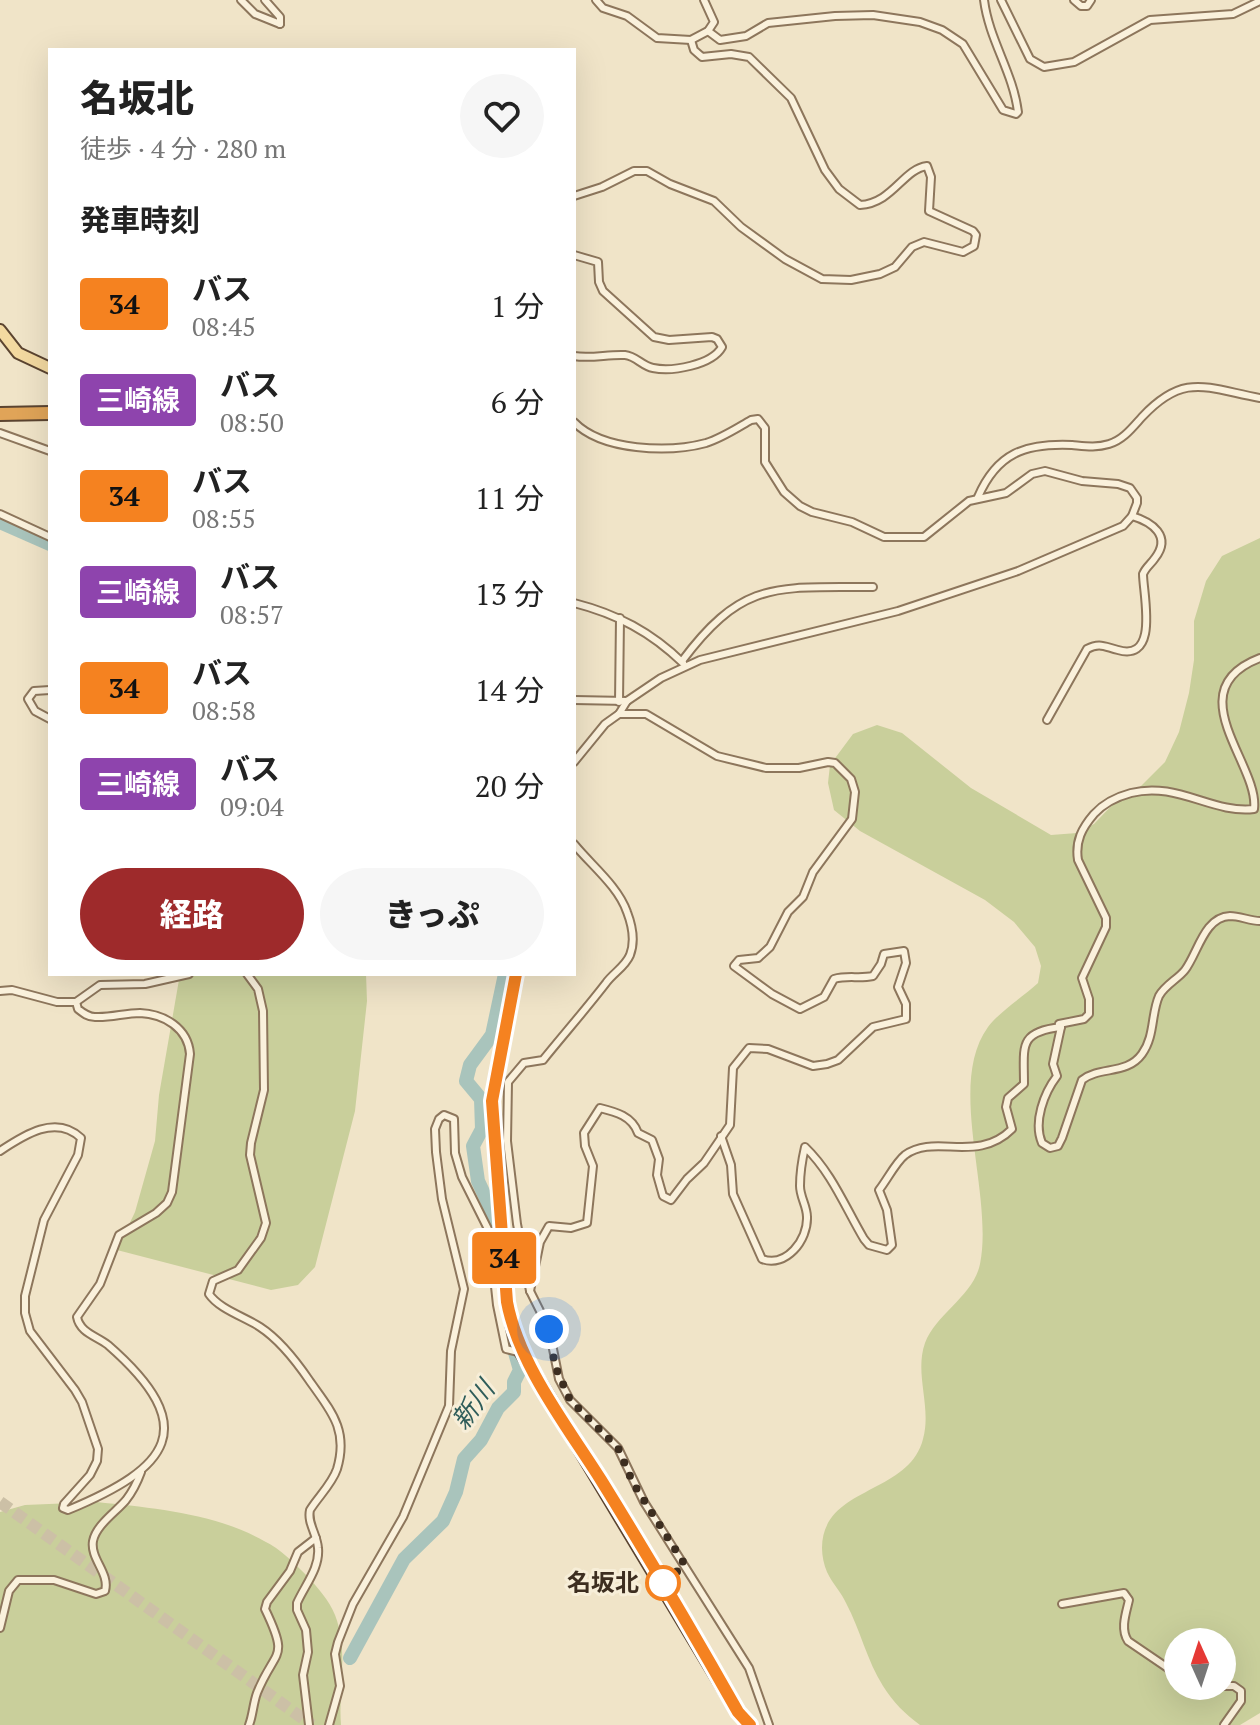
<!DOCTYPE html>
<html lang="ja">
<head>
<meta charset="utf-8">
<style>
	:root { --surface:#fff; --page:#f6f6f6; --text:#222; --muted:#767676; --accent:#9e2a2b }
	body { margin:0; font-family:"PT Serif","Noto Sans JP",serif; background:var(--page); color:var(--text); height:100vh; display:flex; flex-direction:column; font-size:30px; white-space:nowrap }
	* { box-sizing:border-box; margin:0 }
	p { font-size:26px; color:var(--muted) }
	.icon { flex:none; width:44px; height:44px; fill:none; stroke:currentColor; stroke-width:2; stroke-linecap:round; stroke-linejoin:round }
	.map { position:relative; flex:1; overflow:hidden }
	.sheet { position:absolute; left:48px; top:48px; width:528px; height:928px; display:flex; flex-direction:column; background:var(--surface); border-radius:0px; box-shadow:0 8px 32px #0002 }
	.sheet>* { flex:none }
	.badge { padding:0 16px; border-radius:6px; font-size:28px; line-height:52px }
	.needle { width:52px; rotate:357deg }
	.fabs { position:absolute; left:1164px; top:1628px; display:grid; gap:16px }
	.fabs a { display:grid; place-items:center; width:72px; height:72px; border-radius:50%; background:var(--surface); box-shadow:0 8px 32px #0002; font-size:40px }
	.you { position:absolute; width:40px; height:40px; margin:-20px; border:6px solid #fff; border-radius:50%; background:#1a73e8; box-shadow:0 0 0 12px #1a73e833 }
	.map>.badge { position:absolute; translate:-50% -50%; box-shadow:0 0 0 4px #fff }
	h2 { padding:0 32px; font-size:30px; line-height:72px }
	.round { display:grid; place-items:center; flex:none; width:84px; height:84px; border-radius:42px; background:var(--page) }
	.summary { display:flex; align-items:center; justify-content:space-between; height:136px; padding:0 32px }
	h1 { font-size:38px; font-weight:800; line-height:60px }
	.cta { display:flex; gap:16px; margin-top:auto; padding:16px 32px }
	.cta a { flex:1; height:92px; border-radius:48px; background:var(--accent); color:#fff; font-size:32px; font-weight:800; line-height:92px; text-align:center }
	.cta a+a { background:var(--page); color:var(--text) }
	ul { padding:0; list-style:none }
	li { display:flex; align-items:center; gap:24px; height:96px; padding:0 32px }
	li div { flex:1 }
	li b { display:block; font-size:30px }
	li em { font-style:normal }
	li .badge { min-width:88px; font-weight:700; text-align:center }
	.map>svg:first-child { display:block }
	.green { fill:#c9cf9b; fill-rule:evenodd }
	.lines { fill:none; stroke-linecap:round; stroke-linejoin:round }
	.river { stroke:#a9c4bc; stroke-width:14 }
	.highway-tunnel { stroke:#ccc0a6; stroke-width:12; stroke-dasharray:12 6; stroke-linecap:butt }
	.street-casing { stroke:#8d765c; stroke-width:10 }
	.primary-casing { stroke:#5b4430; stroke-width:14 }
	.highway-casing { stroke:#5b4430; stroke-width:16 }
	.street { stroke:#faf1dc; stroke-width:6 }
	.primary { stroke:#f3d9a0; stroke-width:10 }
	.highway { stroke:#e0a458; stroke-width:12 }
	.line-casing { stroke:#fff; stroke-width:18 }
	.line { stroke:#f58220; stroke-width:12 }
	.walk { stroke:#3d2e20; stroke-width:8; stroke-dasharray:0 14.4 }
	.stop-dot { fill:#fff; stroke:#f58220; stroke-width:4 }
	.labels { text-anchor:middle; stroke-width:6; stroke-linejoin:round; paint-order:stroke }
	.stop-label { font-size:24px; font-weight:bold; fill:#3d2e20; stroke:#f7eed8; text-anchor:end }
	.water-label { font-size:26px; font-style:italic; fill:#2f5d5a; stroke:#f7eed8 }
</style>
</head>
<body>
<div class="map">
<svg width="1260" height="1725" viewBox="0 0 1260 1725">
	<rect width="100%" height="100%" fill="#f0e4c8"/>
	<!-- green -->
	<g class="green">
		<path d="M 1260,538 L 1260,1713 L 1240,1725 L 920,1725 C 905,1714 893,1702 883,1686 C 867,1661 860,1629 846,1603 C 841,1592 832,1583 827,1572 C 824,1565 822,1556 822,1548 C 822,1486 909,1495 923,1439 C 932,1407 914,1374 925,1343 C 936,1314 974,1295 980,1264 C 994,1194 946,1085 988,1027 C 999,1012 1024,996 1038,983 L 1041,966 L 1035,947 L 1014,922 L 985,900 L 860,831 L 834,810 L 828,783 L 830,765 L 853,734 L 877,725 L 902,733 L 971,788 L 1051,835 L 1077,833 L 1094,824 L 1117,800 L 1140,787 L 1165,762 L 1179,732 L 1189,693 L 1194,660 L 1194,621 L 1206,581 L 1222,556 ZM 1178,1642 L 1222,1642 L 1222,1686 L 1178,1686 Z"/>
		<polygon points="180,974 366,974 367,1001 355,1111 315,1267 298,1285 271,1290 117,1250 135,1212 155,1141 159,1095"/>
		<path d="M 97,1502 C 152,1508 215,1513 264,1541 C 281,1549 294,1563 307,1576 C 318,1588 329,1600 335,1615 C 349,1651 338,1689 341,1725 L 0,1725 L 0,1512 L 25,1505 Z"/>
	</g>
	<g class="lines">
		<!-- river -->
		<g class="river">
			<polyline points="0,522 50,544"/>
			<polyline points="502,1298 490,1207 478,1181 473,1146 482,1129 481,1099 466,1081 470,1065 492,1035 505,974"/>
			<polyline points="350,1658 404,1559 443,1521 456,1492 464,1459 481,1440 498,1408 514,1392 514,1382 520,1370 505,1318"/>
		</g>
		<!-- highway-tunnel -->
		<g class="highway-tunnel">
			<polyline points="0,1502 312,1725"/>
			<polyline points="738,1712 750,1725"/>
		</g>
		<!-- street casing -->
		<g class="street-casing">
			<g id="street">
				<polyline points="241,0 255,14 280,24"/>
				<polyline points="265,0 280,17 280,24"/>
				<polyline points="596,0 603,8 627,16 657,38 691,40 708,31 714,22 704,0"/>
				<polyline points="1001,0 1030,59 1044,67 1074,62 1150,20 1233,14 1260,1"/>
				<polyline points="1074,0 1081,6 1087,6 1091,0"/>
				<path d="M 708,31 L 720,40 L 746,36 L 768,23 L 835,16 L 873,15 L 920,22 L 942,30 L 963,44 L 1003,110 L 1016,114 L 1018,112 C 1013,72 989,40 984,0"/>
				<path d="M 574,196 L 602,187 L 634,171 L 647,171 L 670,184 L 714,201 L 741,227 L 785,259 L 822,279 L 851,280 L 880,274 L 895,267 L 912,247 L 924,242 L 963,252 L 974,246 L 976,235 L 973,231 L 929,211 L 931,177 L 927,166 C 903,169 893,203 860,205 L 839,189 L 825,170 L 791,98 L 749,57 L 731,54 L 702,57 L 694,50 L 691,40"/>
				<path d="M 574,255 L 598,262 L 599,282 L 603,291 L 654,337 L 669,340 L 712,337 L 717,339 L 722,347 C 712,365 672,372 653,368 C 642,366 636,356 625,355 C 608,354 591,359 574,356"/>
				<path d="M 574,422 C 602,451 669,453 706,443 C 722,438 737,428 751,420 L 758,419 L 765,428 L 765,462 L 784,492 L 800,506 L 812,512 L 852,522 L 884,537 L 924,537 L 969,501 L 1006,493 L 1032,474 L 1045,471 L 1082,481 L 1118,484 L 1130,488 L 1137,498 L 1137,503 L 1132,516 L 1123,526 L 1018,571 L 898,611 L 700,660 L 661,678 L 627,701 L 574,700"/>
				<polyline points="0,433 50,451"/>
				<path d="M 978,497 C 997,453 1025,443 1072,445 C 1084,446 1096,448 1109,444 C 1123,440 1132,428 1142,417 C 1184,372 1206,388 1260,398"/>
				<polyline points="0,514 50,537"/>
				<path d="M 574,603 C 617,614 651,632 683,663"/>
				<path d="M 682,661 C 744,578 778,588 873,587"/>
				<polyline points="50,690 34,691 28,699 35,711 50,719"/>
				<polyline points="619,702 620,618"/>
				<path d="M 1047,720 L 1087,649 C 1100,642 1105,647 1118,650 C 1160,662 1143,594 1143,574 C 1146,567 1151,564 1155,558 C 1172,536 1152,522 1132,516"/>
				<polyline points="574,762 605,724 619,714 627,701"/>
				<path d="M 574,844 C 591,865 618,886 627,912 C 632,925 635,942 630,955 C 625,967 613,973 606,983 C 586,1009 564,1034 543,1060 L 524,1063 L 508,1082 L 507,1141 L 517,1224 L 530,1291 L 549,1329 L 559,1379 L 570,1400 L 618,1448 L 644,1502 L 749,1668 L 769,1725"/>
				<path d="M 247,974 L 258,989 L 263,1011 L 264,1090 L 251,1143 L 250,1155 L 266,1223 L 261,1238 L 238,1270 L 213,1281 L 209,1294 C 219,1309 245,1317 260,1327 C 280,1340 296,1361 309,1380 C 330,1410 349,1429 337,1469 C 332,1484 318,1497 310,1510 C 307,1523 317,1534 318,1548 C 320,1568 305,1585 297,1603 L 297,1610 L 306,1630 L 308,1652 L 303,1675 L 309,1725"/>
				<polyline points="0,991 12,990 57,1002 76,1002 100,985 145,984 189,974"/>
				<path d="M 1061,1027 L 1053,1064 L 1057,1076 C 1044,1093 1033,1122 1042,1143 L 1050,1148 L 1058,1146 L 1062,1138 L 1082,1080 C 1100,1066 1127,1075 1142,1054 C 1155,1036 1151,1014 1159,996 C 1165,985 1178,979 1185,970 C 1198,953 1204,917 1230,916 C 1240,916 1250,921 1260,921"/>
				<path d="M 721,1136 L 731,1165 L 733,1194 L 762,1259 C 786,1268 808,1240 807,1217 C 807,1206 800,1197 800,1186 C 800,1173 802,1160 805,1147 C 832,1173 845,1207 864,1239 L 869,1245 L 887,1250 L 892,1245 L 887,1210 L 879,1190 C 887,1180 896,1162 905,1155 C 935,1133 977,1164 1012,1129 L 1006,1107 L 1008,1098 L 1024,1084 C 1024,1046 1018,1032 1061,1027 L 1059,1024 L 1084,1019 L 1089,1014 L 1089,999 L 1082,978 L 1106,927 L 1106,918 L 1078,860 C 1075,841 1082,828 1094,814 C 1104,803 1116,797 1131,793 C 1177,781 1212,814 1254,809 C 1260,765 1176,690 1260,658"/>
				<path d="M 0,1151 C 24,1135 56,1114 81,1138 L 78,1155 L 44,1220 L 25,1296 L 25,1313 L 30,1331 L 75,1390 L 82,1402 L 98,1449 L 97,1461 L 90,1475 L 64,1504 L 63,1508 L 68,1510 C 169,1468 203,1428 108,1345 C 97,1336 80,1333 77,1317 L 100,1284 L 119,1235 L 156,1213 L 167,1203 L 172,1192 L 190,1054 C 188,1028 164,1014 140,1013 C 125,1013 110,1018 95,1017 C 88,1017 83,1013 78,1009 L 76,1002"/>
				<path d="M 530,1291 L 540,1242 L 549,1226 L 571,1228 L 587,1223 L 593,1166 L 585,1146 L 584,1133 L 600,1108 C 616,1112 632,1116 638,1133 L 652,1140 L 659,1159 L 657,1175 L 663,1196 L 671,1200 L 687,1179 L 704,1163 L 730,1125 L 733,1068 L 749,1048 L 768,1049 L 813,1066 L 827,1064 L 838,1060 L 873,1027 L 906,1019 L 906,1004 L 898,987 L 906,963 L 904,951 L 884,954 L 881,964 L 873,976 C 859,979 848,975 834,979 L 824,997 L 800,1009 L 772,994 L 734,966 L 739,960 L 758,958 L 770,947 L 788,912 L 803,897 L 813,872 L 852,819 L 855,792 L 851,779 L 835,763 L 828,762 L 799,768 L 766,768 L 717,756 L 646,714 L 619,714"/>
				<path d="M 1062,1604 L 1124,1593 L 1129,1600 C 1126,1613 1120,1629 1128,1641 L 1178,1675"/>
				<path d="M 0,1628 L 9,1591 L 18,1580 L 54,1580 L 96,1594 L 105,1591 C 110,1573 90,1559 93,1541 C 96,1525 116,1512 126,1500 C 133,1491 137,1483 141,1472"/>
				<polyline points="1203,1686 1234,1686 1241,1691 1241,1701 1224,1725"/>
				<path d="M 249,1725 C 253,1715 253,1704 257,1693 C 275,1648 290,1661 265,1609 L 267,1602 L 290,1571 L 298,1552 L 316,1538"/>
				<polyline points="329,1725 340,1686 335,1654 338,1642 353,1604 403,1517 449,1406 451,1351 464,1289 442,1199 436,1152 435,1129 439,1119 444,1115 454,1119 455,1153 462,1177 489,1231 497,1305 506,1349 522,1353"/>
			</g>
		</g>
		<!-- primary casing -->
		<g class="primary-casing">
			<polyline id="primary" points="0,330 18,353 50,368"/>
		</g>
		<!-- highway casing -->
		<g class="highway-casing">
			<g id="highway">
				<polyline points="0,414 50,413"/>
				<polyline points="516,974 492,1101 507,1302 512,1326 522,1353 738,1712"/>
			</g>
		</g>
		<!-- street -->
		<use href="#street" class="street"/>
		<!-- primary -->
		<use href="#primary" class="primary"/>
		<!-- highway -->
		<use href="#highway" class="highway"/>
	</g>
	<g class="lines">
		<!-- line casing -->
		<g class="line-casing">
			<path id="line" d="M 516,974 L 492,1101 L 507,1302 C 519,1365 567,1426 601,1480 C 648,1556 694,1634 738,1712 L 750,1725"/>
		</g>
		<!-- line -->
		<use href="#line" class="line"/>
		<!-- walk -->
		<polyline class="walk" points="549,1329 555,1366 570,1400 618,1448 633,1483 685,1565 663,1583"/>
	</g>
	<!-- markers -->
	<circle class="stop-dot" cx="663" cy="1583" r="16"/>
	<g class="labels">
		<!-- stop labels -->
		<g class="stop-label">
			<text x="639" y="1591">名坂北</text>
		</g>
		<!-- water labels -->
		<g class="water-label">
			<text transform="translate(473 1405) rotate(-54)" y="9">新川</text>
		</g>
	</g>
</svg>
<div class="fabs">
<a><svg class="needle" viewBox="-14 -14 28 28"><path d="M0-13l5 13h-10z" fill="#e53935"/><path d="M0 13l5-13h-10z" fill="#767676"/></svg></a>
</div>
<div class="you" style="left:549px;top:1329px"></div>
<b class="badge" style="left:504px;top:1258px;background:#f58220;color:#111">34</b>
<section class="sheet">
<div class="summary"><div><h1>名坂北</h1><p>徒歩 · 4 分 · 280 m</p></div><a class="round"><svg class="icon" aria-label="heart" viewBox="0 0 24 24"><path d="M12 20l-8-8c-3-5 5-10 8-4 3-6 11-1 8 4z"/></svg></a></div>
<h2>発車時刻</h2>
<ul>
<li><span class="badge" style="background:#f58220;color:#111">34</span><div><b>バス</b><p>08:45</p></div><em>1 分</em></li>
<li><span class="badge" style="background:#8e44ad;color:#fff">三崎線</span><div><b>バス</b><p>08:50</p></div><em>6 分</em></li>
<li><span class="badge" style="background:#f58220;color:#111">34</span><div><b>バス</b><p>08:55</p></div><em>11 分</em></li>
<li><span class="badge" style="background:#8e44ad;color:#fff">三崎線</span><div><b>バス</b><p>08:57</p></div><em>13 分</em></li>
<li><span class="badge" style="background:#f58220;color:#111">34</span><div><b>バス</b><p>08:58</p></div><em>14 分</em></li>
<li><span class="badge" style="background:#8e44ad;color:#fff">三崎線</span><div><b>バス</b><p>09:04</p></div><em>20 分</em></li>
</ul>
<div class="cta"><a>経路</a><a>きっぷ</a></div>
</section>
</div>
</body>
</html>
